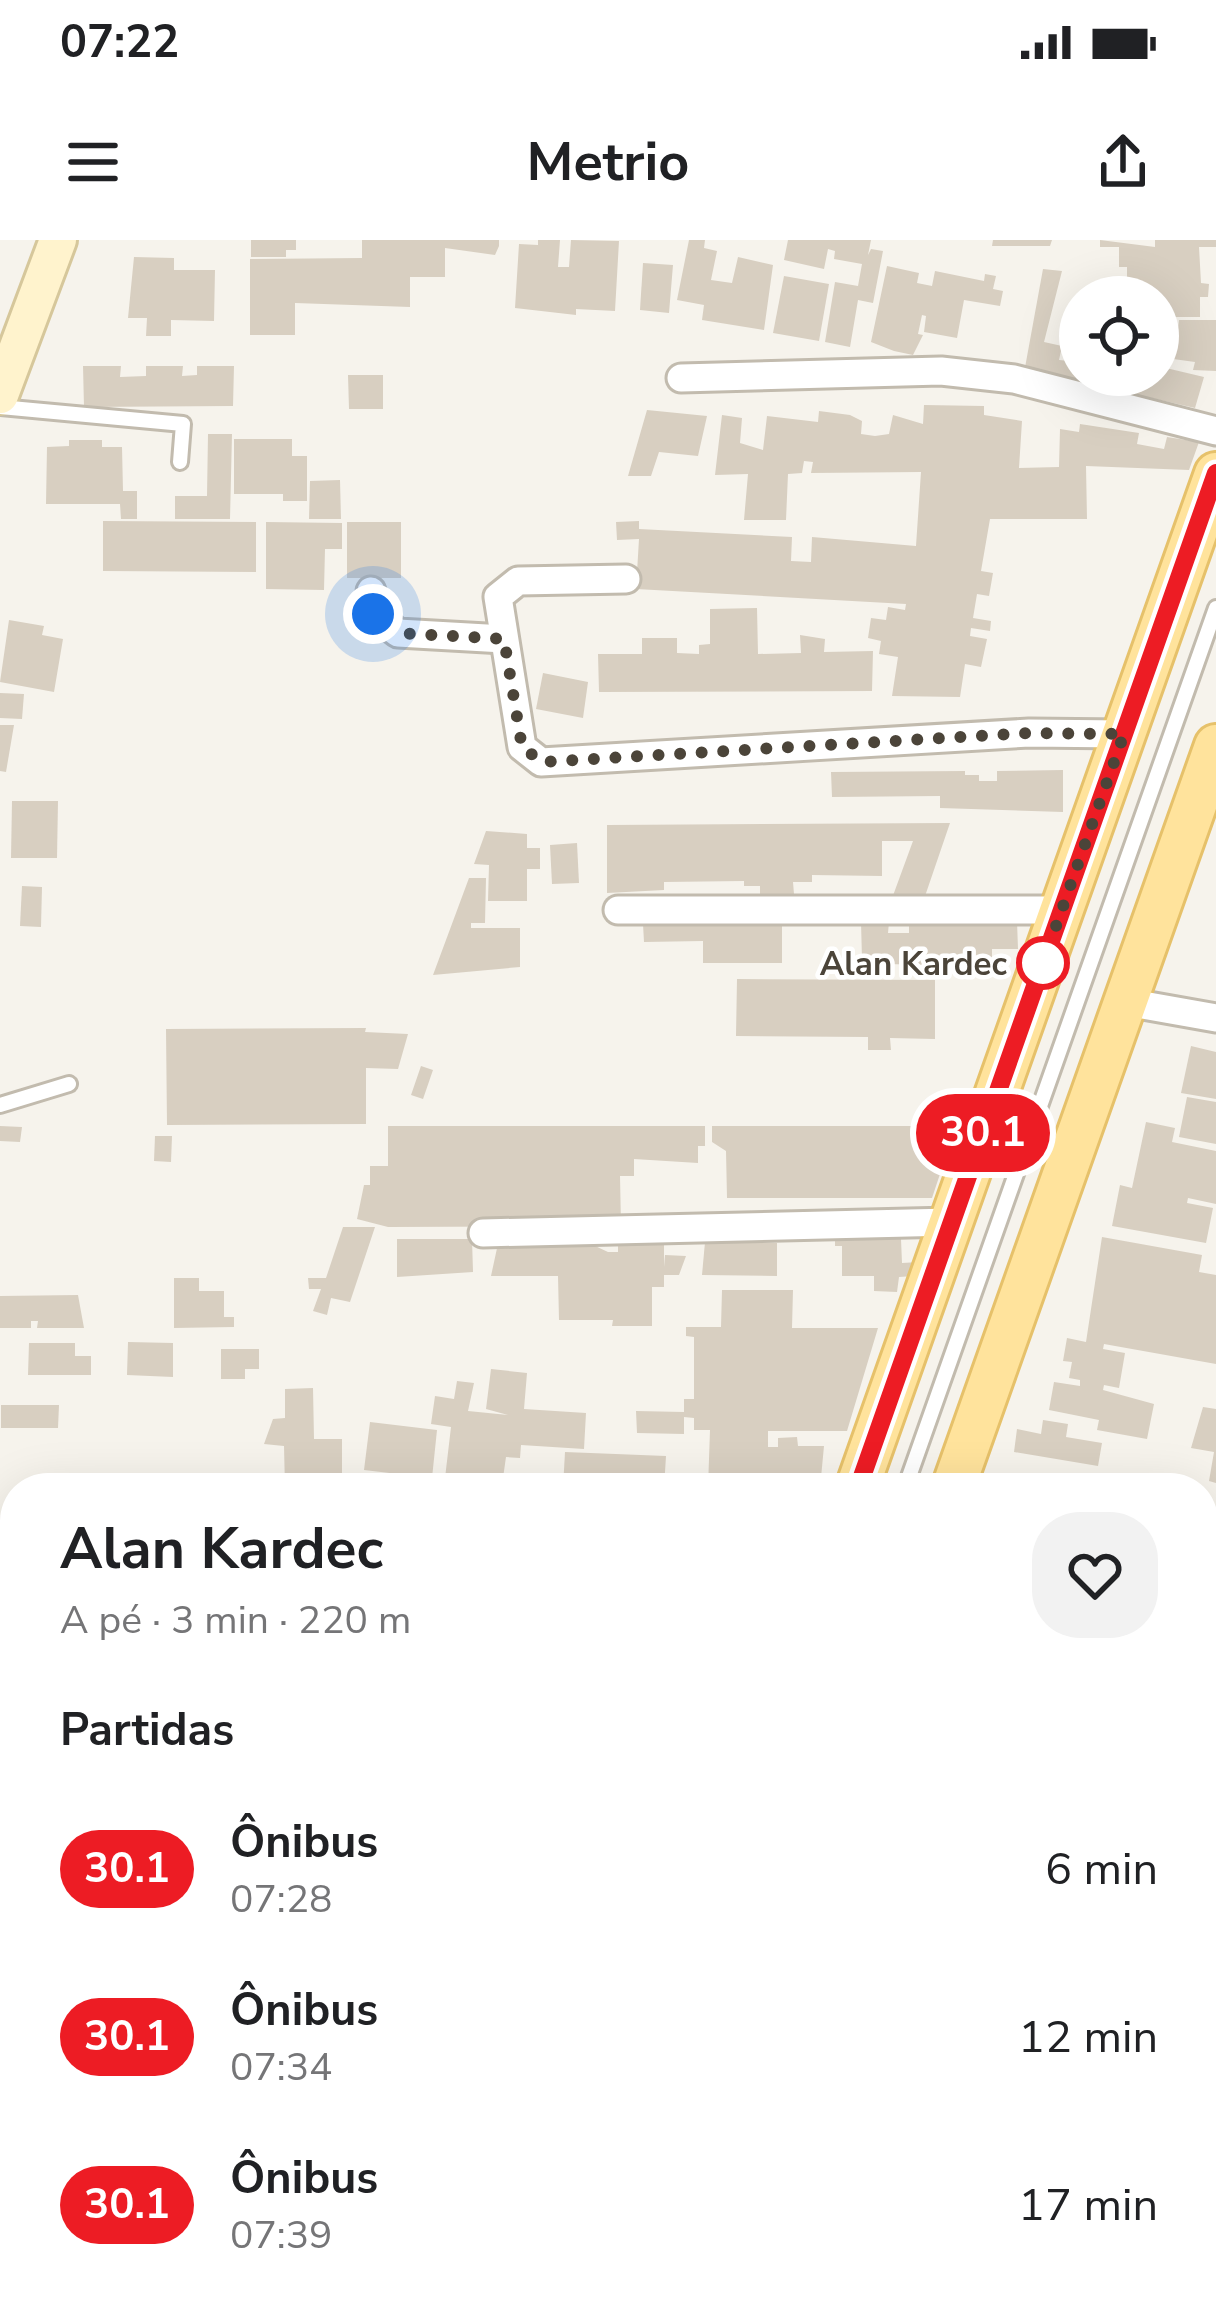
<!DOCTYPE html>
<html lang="pt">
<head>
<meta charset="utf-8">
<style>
	:root { --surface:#fff; --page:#f2f2f2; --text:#202124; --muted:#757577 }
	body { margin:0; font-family:"Nunito Sans",sans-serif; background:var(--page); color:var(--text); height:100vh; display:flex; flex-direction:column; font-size:45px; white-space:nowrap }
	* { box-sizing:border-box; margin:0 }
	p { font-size:39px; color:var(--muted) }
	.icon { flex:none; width:66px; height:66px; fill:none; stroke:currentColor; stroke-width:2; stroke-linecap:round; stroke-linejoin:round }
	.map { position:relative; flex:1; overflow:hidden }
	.details { position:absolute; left:0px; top:1233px; width:1218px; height:840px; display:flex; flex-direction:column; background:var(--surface); border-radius:48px 48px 0 0; box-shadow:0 12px 48px #0002 }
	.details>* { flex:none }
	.badge { padding:0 24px; border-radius:39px; font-size:42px; line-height:78px }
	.controls { position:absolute; left:1059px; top:36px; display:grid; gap:24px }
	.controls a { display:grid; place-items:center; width:120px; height:120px; border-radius:50%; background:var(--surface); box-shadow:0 12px 48px #0002; font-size:60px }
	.you { position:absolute; width:60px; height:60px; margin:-30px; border:9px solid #fff; border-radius:50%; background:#1a73e8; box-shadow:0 0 0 18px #1a73e833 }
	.map>.badge { position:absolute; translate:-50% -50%; box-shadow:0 0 0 6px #fff }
	h2 { padding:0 60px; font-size:45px; line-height:108px }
	.round { display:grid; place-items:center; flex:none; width:126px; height:126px; border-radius:48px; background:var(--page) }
	.overview { display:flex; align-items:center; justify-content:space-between; height:204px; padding:0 60px }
	h1 { font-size:57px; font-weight:700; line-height:90px }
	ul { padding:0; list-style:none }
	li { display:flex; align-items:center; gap:36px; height:168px; padding:0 60px }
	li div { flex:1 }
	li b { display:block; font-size:45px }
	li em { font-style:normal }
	li .badge { min-width:132px; font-weight:700; text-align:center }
	.status { display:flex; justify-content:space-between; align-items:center; height:84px; padding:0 60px; background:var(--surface); direction:ltr }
	.status svg { height:33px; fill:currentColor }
	header { display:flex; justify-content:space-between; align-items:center; height:156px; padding:0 60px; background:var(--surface); font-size:54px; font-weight:700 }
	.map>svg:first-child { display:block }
	.building { fill:#d8cfc1 }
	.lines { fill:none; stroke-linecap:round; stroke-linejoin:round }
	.lane-casing { stroke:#c2bbae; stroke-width:20 }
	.street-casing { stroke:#c2bbae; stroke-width:33 }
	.secondary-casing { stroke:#d6c79b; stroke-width:42 }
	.primary-casing { stroke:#e6c16a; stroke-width:48 }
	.lane { stroke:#fff; stroke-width:14 }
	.street { stroke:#fff; stroke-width:27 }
	.secondary { stroke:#fff3cd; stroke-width:36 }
	.primary { stroke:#ffe39c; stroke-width:42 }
	.line-casing { stroke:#fff; stroke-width:27 }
	.line { stroke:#ed1c24; stroke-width:18 }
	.walk { stroke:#4b4439; stroke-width:12; stroke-dasharray:0 21.6 }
	.stop-dot { fill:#fff; stroke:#ed1c24; stroke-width:6 }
	.labels { text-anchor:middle; stroke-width:9; stroke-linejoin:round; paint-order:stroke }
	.stop-label { font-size:33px; font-weight:bold; fill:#4b4439; stroke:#fff; text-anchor:end }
</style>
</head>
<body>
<div class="status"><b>07:22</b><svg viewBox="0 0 49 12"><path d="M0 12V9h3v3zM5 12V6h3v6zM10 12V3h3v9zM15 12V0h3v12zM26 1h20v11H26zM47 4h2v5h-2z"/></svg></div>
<header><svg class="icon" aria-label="menu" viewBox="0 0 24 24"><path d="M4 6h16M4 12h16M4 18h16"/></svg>Metrio<svg class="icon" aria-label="share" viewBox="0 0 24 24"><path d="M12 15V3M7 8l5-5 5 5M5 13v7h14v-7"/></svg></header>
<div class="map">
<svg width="1216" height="2073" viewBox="0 0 1216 2073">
	<rect width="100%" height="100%" fill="#f6f3ec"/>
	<!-- building -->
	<g class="building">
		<polygon points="251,0 296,0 296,10 286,10 286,17 251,17"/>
		<polygon points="362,0 499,0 499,6 495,15 445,8 445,37 410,37 410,67 295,63 295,95 250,95 250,19 362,18"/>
		<polygon points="538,0 560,0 558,27 569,27 571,0 619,1 615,71 576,69 576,75 515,68 519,4 538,5"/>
		<polygon points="689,0 705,0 704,8 717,11 711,40 732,43 738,17 773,25 764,90 702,80 704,65 677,60"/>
		<polygon points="788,0 871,0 868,15 871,9 883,11 873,63 858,60 850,107 825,102 835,42 858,46 862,24 834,19 835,11 828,9 824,29 784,20"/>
		<polygon points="993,0 1052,0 1050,6 992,6"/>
		<polygon points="1100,0 1155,7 1155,0 1216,0 1216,7 1199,7 1201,43 1209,44 1208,57 1200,57 1200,77 1158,77 1158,57 1127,57 1127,27 1119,27 1119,7 1100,7"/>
		<polygon points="134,17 174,18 174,30 215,30 214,81 171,80 171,96 146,96 147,78 128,78"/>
		<polygon points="643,23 673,25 669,73 640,70"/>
		<polygon points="887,26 919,33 917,43 932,46 935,31 984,41 985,34 996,36 993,49 1003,51 1000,66 964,60 957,98 924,92 926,76 922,75 918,94 923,95 913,115 894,111 871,102"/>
		<polygon points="1043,29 1062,31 1044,102 1062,106 1059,120 1080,122 1080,135 1102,135 1101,149 1024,133"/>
		<polygon points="784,36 829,44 819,101 773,93"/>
		<polygon points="1179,80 1216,80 1216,131 1193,130 1195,122 1166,118 1166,128 1204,137 1195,168 1121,151 1125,135 1158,135 1158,86 1178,89"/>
		<polygon points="83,126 121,126 120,137 146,136 146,126 183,126 182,136 197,135 197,126 234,126 233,166 84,167"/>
		<polygon points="348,135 383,135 383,169 349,169"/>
		<polygon points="924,165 984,166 984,175 1022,181 1019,228 1059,227 1060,189 1079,192 1080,184 1139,193 1137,204 1164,209 1167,197 1199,202 1189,230 1086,226 1087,279 990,279 981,331 993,333 989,356 977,354 973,378 991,381 990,391 971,388 970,396 987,399 981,427 965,424 960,457 892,456 898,417 879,414 881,401 868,398 871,378 886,380 888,367 905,370 906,364 636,349 639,299 617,300 616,282 639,281 639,289 792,297 791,321 811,322 812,297 916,306 921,232 811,233 813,222 804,221 802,233 788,234 786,280 744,280 748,234 715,235 722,175 742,178 740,203 763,210 767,176 818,182 819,171 850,175 862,181 861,194 875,196 889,194 893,175 923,184"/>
		<polygon points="647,170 707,176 698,216 659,212 651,236 628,236"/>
		<polygon points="208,194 232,194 230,279 175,279 175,256 207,256"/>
		<polygon points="234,199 292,199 292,216 307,216 307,261 283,261 283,254 234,254"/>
		<polygon points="69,200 102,200 102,207 122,207 123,251 137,251 137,279 121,279 120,264 46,264 47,207 69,206"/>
		<polygon points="340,240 341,279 309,279 310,241"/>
		<polygon points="103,281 256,282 256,332 103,331"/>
		<polygon points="266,282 342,283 342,309 325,309 324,350 266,349"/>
		<rect x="347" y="282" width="54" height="56"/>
		<polygon points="757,368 758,414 801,413 800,395 825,399 824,412 873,411 872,451 599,452 598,414 642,414 642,398 677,398 677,413 699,414 699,405 710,404 710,369"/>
		<polygon points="9,380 44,386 42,395 63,399 54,452 0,442"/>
		<polygon points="543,433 588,442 583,478 536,469"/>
		<polygon points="0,453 24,454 22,479 0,478"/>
		<polygon points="0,485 14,485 6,532 0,531"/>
		<polygon points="1063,530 1063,572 940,568 940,556 832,557 831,532 965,531 965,535 979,535 979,541 997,541 997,531"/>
		<polygon points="12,561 58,561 57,618 11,618"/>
		<polygon points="950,583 923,662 891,661 913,601 882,601 882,636 812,635 812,642 793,642 794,654 760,655 760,646 744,646 744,641 664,642 664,650 607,653 607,585"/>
		<polygon points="486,591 527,594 527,608 540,608 540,629 527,629 527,661 488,661 489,625 474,624"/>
		<polygon points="577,603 579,643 552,644 550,605"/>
		<polygon points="469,638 486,638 485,683 471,683 471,688 520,688 520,727 433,735"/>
		<polygon points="22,646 42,647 41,687 20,686"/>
		<polygon points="1017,681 1018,709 992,709 992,726 883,724 883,719 862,719 861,682 889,682 888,693 909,693 909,682"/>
		<polygon points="643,684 782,685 782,723 703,723 703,701 644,702"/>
		<polygon points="737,739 935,740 935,799 890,798 891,810 868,810 868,797 736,796"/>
		<polygon points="366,788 365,792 408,794 398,829 366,828 366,884 167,885 166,789"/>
		<polygon points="1191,806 1216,812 1216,859 1181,853"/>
		<polygon points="421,826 433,830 423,859 411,855"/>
		<polygon points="1187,857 1216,862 1216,904 1179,897"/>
		<polygon points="1146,882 1175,888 1172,902 1216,911 1216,964 1188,958 1187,963 1213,968 1206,1003 1112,986 1120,945 1132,948"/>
		<polygon points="0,886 22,887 20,902 0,901"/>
		<polygon points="388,886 705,886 705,906 698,906 698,923 634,919 634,936 620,936 621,986 388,987 357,979 364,945 370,945 370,926 388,926"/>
		<polygon points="712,886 956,886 932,958 727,958 726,911 712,902"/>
		<polygon points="155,896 172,896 171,922 154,921"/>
		<polygon points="343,987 375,987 350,1062 331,1058 327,1075 313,1071 321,1049 309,1049 308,1038 326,1038"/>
		<polygon points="1102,997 1202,1015 1199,1032 1216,1035 1216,1124 1104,1104 1103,1109 1125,1113 1119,1148 1104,1145 1103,1150 1154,1164 1147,1199 1097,1190 1099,1180 1049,1170 1054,1142 1080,1146 1080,1140 1069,1138 1072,1122 1063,1121 1067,1098 1086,1102"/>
		<polygon points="397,999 472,999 473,1032 397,1037"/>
		<polygon points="499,999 596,999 593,1005 608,1012 618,1012 618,1002 664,1001 664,1027 665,1015 686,1016 679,1035 664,1035 664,1047 652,1047 652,1086 612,1086 613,1080 559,1080 558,1036 491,1036"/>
		<polygon points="901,999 902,1023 919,1022 914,1036 899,1037 897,1052 874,1051 874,1036 842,1036 842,1006 835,1006 835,1000"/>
		<polygon points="705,1002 777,1003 777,1036 702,1035"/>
		<polygon points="174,1038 199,1038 199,1051 224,1051 224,1077 234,1077 234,1087 174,1088"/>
		<polygon points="722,1050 793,1050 792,1088 878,1088 847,1191 768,1191 768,1207 778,1207 778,1198 797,1197 798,1206 824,1206 820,1248 708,1248 710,1190 694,1190 694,1178 684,1177 684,1194 637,1193 636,1171 684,1172 684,1159 694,1159 694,1097 686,1096 686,1087 721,1087"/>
		<polygon points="78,1055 84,1088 37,1088 38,1081 31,1081 31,1088 0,1088 0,1056"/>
		<polygon points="128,1102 173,1103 173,1137 127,1135"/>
		<polygon points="29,1103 75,1103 75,1116 91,1116 91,1135 28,1135"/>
		<polygon points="221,1109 259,1109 259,1129 245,1129 245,1139 221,1139"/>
		<polygon points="491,1129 527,1133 524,1169 586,1173 584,1209 521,1205 520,1218 506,1217 502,1245 445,1238 451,1187 431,1184 435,1156 454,1159 457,1141 474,1143 468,1171 508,1175 486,1169"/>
		<polygon points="313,1148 314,1199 342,1199 342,1248 285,1248 284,1206 264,1204 273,1179 285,1178 285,1149"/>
		<polygon points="1,1165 59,1165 58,1188 1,1188"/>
		<polygon points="1203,1167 1216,1169 1216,1243 1209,1241 1214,1212 1191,1208"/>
		<polygon points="1043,1180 1068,1184 1066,1197 1102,1203 1098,1226 1014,1212 1017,1189 1041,1194"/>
		<polygon points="370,1182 437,1190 432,1238 364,1230"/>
		<polygon points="565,1212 666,1216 664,1248 563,1248"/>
		<polygon points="1203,1327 1216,1330 1216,1414 1208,1412 1211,1400 1203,1398"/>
		<polygon points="0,1414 15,1414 15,1498 0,1497"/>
		<polygon points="1205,1420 1216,1422 1216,1469 1203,1465"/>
		<polygon points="1203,1474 1216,1477 1216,1522 1209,1549 1203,1547"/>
		<polygon points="1203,1777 1216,1779 1216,1806 1203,1804"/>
		<rect x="0" y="1799" width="15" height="36"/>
		<polygon points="1203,1825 1216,1830 1203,1869"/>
		<polygon points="10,1912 15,1914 15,2034 0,2029 0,2005 8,2005 0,2002 0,1941"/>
		<polygon points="1211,1970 1216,1971 1216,2047 1206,2044 1203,2052 1203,1987"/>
		<polygon points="0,2038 15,2042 15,2058 30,2058 27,2073 0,2073"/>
		<polygon points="197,2058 248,2058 243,2073 201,2073 194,2067"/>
		<polygon points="437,2058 470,2058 464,2068 437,2067"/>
		<polygon points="720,2058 771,2058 767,2073 717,2073"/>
		<polygon points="824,2058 856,2058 853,2073 798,2073 800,2066 821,2070"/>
		<polygon points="965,2058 998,2058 997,2066"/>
		<polygon points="1086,2058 1190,2058 1187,2067 1210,2073 1080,2073"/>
		<polygon points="941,2060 1002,2071 1002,2073 938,2073"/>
	</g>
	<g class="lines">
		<!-- lane casing -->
		<g class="lane-casing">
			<g id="lane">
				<polyline points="0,167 183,184 180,222"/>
				<polyline points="0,865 69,844"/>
				<polyline points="905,1248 1216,368"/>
				<polyline points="614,2073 619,2058"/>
			</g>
		</g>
		<!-- street casing -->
		<g class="street-casing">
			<g id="street">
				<polyline points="681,138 941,131 1014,139 1216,191"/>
				<polyline points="626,339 518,341 498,357 522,507 541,522 1029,493 1124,494"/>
				<polyline points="371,351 373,374 398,393 504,399"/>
				<polyline points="618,670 1062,670"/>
				<polyline points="1126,762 1216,778"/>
				<polyline points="483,993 951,982"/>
				<polyline points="1203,1934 1216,1937"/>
				<polyline points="285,2073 286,2058"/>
			</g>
		</g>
		<!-- secondary casing -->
		<g class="secondary-casing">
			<g id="secondary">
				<polyline points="0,155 58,0"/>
				<polyline points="1203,1292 1216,1294"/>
				<polyline points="1203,1657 1216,1619"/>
				<polyline points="1058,2073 1064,2058"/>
			</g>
		</g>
		<!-- primary casing -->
		<g class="primary-casing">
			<g id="primary">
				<polyline points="857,1248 1216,234"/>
				<polyline points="953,1248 1216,506"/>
				<polyline points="567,2073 573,2058"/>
				<polyline points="660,2073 665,2058"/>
			</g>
		</g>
		<!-- lane -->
		<use href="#lane" class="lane"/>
		<!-- street -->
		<use href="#street" class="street"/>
		<!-- secondary -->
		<use href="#secondary" class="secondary"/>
		<!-- primary -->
		<use href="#primary" class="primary"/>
	</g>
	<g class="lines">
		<!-- line casing -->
		<g class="line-casing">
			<polyline id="line" points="858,1248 1216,233"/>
		</g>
		<!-- line -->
		<use href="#line" class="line"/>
		<!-- walk -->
		<polyline class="walk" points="373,374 398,393 504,399 522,507 542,522 1028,493 1124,494 1043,723"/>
	</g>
	<!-- markers -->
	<circle class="stop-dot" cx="1043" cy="723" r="24"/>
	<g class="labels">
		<!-- stop labels -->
		<g class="stop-label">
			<text x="1007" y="735">Alan Kardec</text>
		</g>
	</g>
</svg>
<div class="controls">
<a><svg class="icon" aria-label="locate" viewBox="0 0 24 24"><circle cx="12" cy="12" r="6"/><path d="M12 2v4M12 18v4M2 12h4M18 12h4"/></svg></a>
</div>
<div class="you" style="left:373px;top:374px"></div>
<b class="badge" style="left:983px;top:893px;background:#ed1c24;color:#fff">30.1</b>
<section class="details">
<div class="overview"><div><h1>Alan Kardec</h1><p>A pé · 3 min · 220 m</p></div><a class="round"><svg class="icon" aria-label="heart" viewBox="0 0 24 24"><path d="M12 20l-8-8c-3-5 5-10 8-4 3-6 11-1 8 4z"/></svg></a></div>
<h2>Partidas</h2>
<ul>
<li><span class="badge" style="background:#ed1c24;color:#fff">30.1</span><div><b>Ônibus</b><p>07:28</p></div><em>6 min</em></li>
<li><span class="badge" style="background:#ed1c24;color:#fff">30.1</span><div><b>Ônibus</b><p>07:34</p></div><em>12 min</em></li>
<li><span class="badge" style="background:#ed1c24;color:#fff">30.1</span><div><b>Ônibus</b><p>07:39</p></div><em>17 min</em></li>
</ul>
</section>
</div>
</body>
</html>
